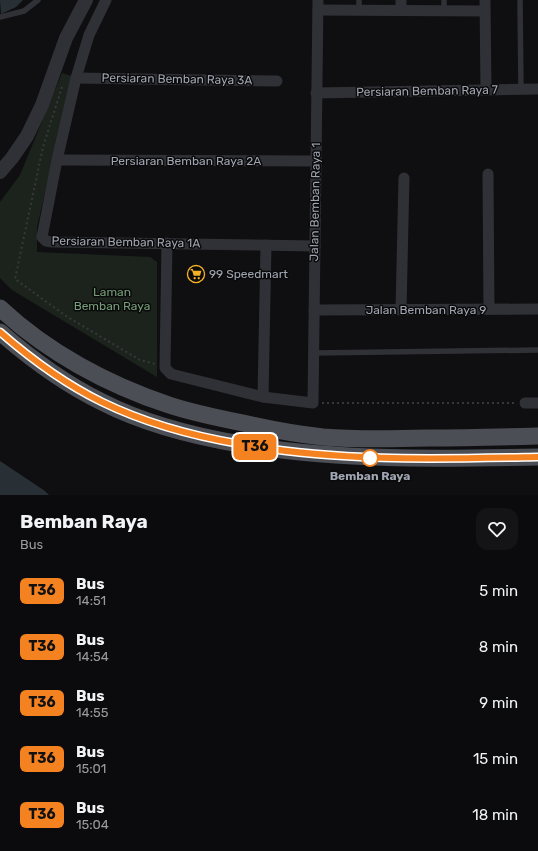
<!DOCTYPE html>
<html lang="en">
<head>
<meta charset="utf-8">
<style>
	:root { --surface:#0b0b0d; --page:#141416; --text:#f1f3f6; --muted:#9a9b9d }
	body { margin:0; font-family:Rubik,sans-serif; background:var(--page); color:var(--text); height:100vh; display:flex; flex-direction:column; font-size:15px; white-space:nowrap }
	* { box-sizing:border-box; margin:0 }
	p { font-size:13px; color:var(--muted) }
	.icon { flex:none; width:22px; height:22px; fill:none; stroke:currentColor; stroke-width:2; stroke-linecap:round; stroke-linejoin:round }
	.map { position:relative; height:495px; overflow:hidden }
	.sheet { display:flex; flex-direction:column; background:var(--surface); flex:1 }
	.sheet>* { flex:none }
	.badge { padding:0 8px; border-radius:6px; font-size:14px; line-height:26px }
	.map>.badge { position:absolute; translate:-50% -50%; box-shadow:0 0 0 2px #fff }
	.round { display:grid; place-items:center; flex:none; width:42px; height:42px; border-radius:12px; background:var(--page) }
	.summary { display:flex; align-items:center; justify-content:space-between; height:68px; padding:0 20px }
	h1 { font-size:19px; font-weight:700; line-height:30px }
	ul { padding:0; list-style:none }
	li { display:flex; align-items:center; gap:12px; height:56px; padding:0 20px }
	li div { flex:1 }
	li b { display:block; font-size:15px }
	li em { font-style:normal }
	li .badge { min-width:44px; font-weight:700; text-align:center }
	.map>svg:first-child { display:block }
	.green { fill:#1c231c }
	.water { fill:#283036 }
	.lines { fill:none; stroke-linecap:round; stroke-linejoin:round }
	.path { stroke:#36383d; stroke-width:2; stroke-dasharray:2 3; stroke-linecap:butt }
	.service { stroke:#303136; stroke-width:5.5 }
	.minor { stroke:#303136; stroke-width:11 }
	.tertiary { stroke:#303136; stroke-width:14 }
	.primary { stroke:#4c4e55; stroke-width:17 }
	.line-casing { stroke:#fff; stroke-width:9 }
	.line { stroke:#f58220; stroke-width:6 }
	.stop-dot { fill:#fff; stroke:#f58220; stroke-width:2 }
	.labels { text-anchor:middle; stroke-width:3; stroke-linejoin:round; paint-order:stroke }
	.street-label { font-size:12px; fill:#a0a5b2; stroke:#0a0a0b }
	.poi-label { font-size:12px; fill:#a0a5b2; stroke:#0a0a0b; text-anchor:start }
	.park-label { font-size:12px; fill:#769e79; stroke:#0a0a0b }
	.stop-label { font-size:12px; font-weight:bold; fill:#a0a5b2; stroke:#0a0a0b }
</style>
</head>
<body>
<div class="map">
<svg width="538" height="495" viewBox="0 0 538 495">
	<rect width="100%" height="100%" fill="#0f0f11"/>
	<!-- green -->
	<polygon class="green" points="62,73 72,76 37,227 37,252 150,257 157,262 157,377 12,290 0,278 0,202 20,175"/>
	<!-- water -->
	<g class="water">
		<polygon points="0,0 23,0 16,7 1,14"/>
		<polygon points="0,461 45,491 49,495 0,495"/>
	</g>
	<g class="lines">
		<!-- path -->
		<g class="path">
			<polyline points="62,87 43,147 15,279 66,316 140,360 155,364"/>
			<polyline points="322,403 516,403"/>
		</g>
		<!-- service -->
		<g class="service">
			<polyline points="444,0 444,11"/>
			<polyline points="520,0 521,89"/>
			<polyline points="359,10 359,0"/>
			<polyline points="0,17 24,11 38,0"/>
			<polyline points="313,353 538,350"/>
		</g>
		<!-- minor -->
		<g class="minor">
			<polyline points="106,0 89,35 76,78 57,160 42,237 46,241 52,242 315,246"/>
			<polyline points="485,0 486,90"/>
			<polyline points="318,10 485,11"/>
			<polyline points="401,10 401,0"/>
			<polyline points="76,78 277,81"/>
			<polyline points="316,93 538,89"/>
			<polyline points="57,160 316,161"/>
			<polyline points="488,174 489,309"/>
			<polyline points="167,243 165,368 171,374 263,397 313,403 318,0"/>
			<polyline points="314,310 538,309"/>
			<polyline points="401,310 404,178"/>
			<polyline points="263,397 266,245"/>
			<polyline points="525,403 538,403"/>
		</g>
		<!-- tertiary -->
		<polyline class="tertiary" points="0,172 12,158 27,136 42,105 66,38 86,0"/>
		<!-- primary -->
		<g class="primary">
			<path d="M 0,308 C 47,352 108,385 169,405 C 193,413 218,418 243,423 C 269,429 296,434 323,437 C 358,440 394,439 429,438 C 465,438 502,437 538,436"/>
			<path d="M 0,332 C 31,359 65,384 102,402 C 145,424 193,436 240,444 C 339,461 438,459 538,457"/>
		</g>
	</g>
	<g class="lines">
		<!-- line casing -->
		<g class="line-casing">
			<path id="line" d="M 0,332 C 31,359 65,384 102,402 C 145,423 193,436 240,444 C 339,462 438,459 538,457"/>
		</g>
		<!-- line -->
		<use href="#line" class="line"/>
	</g>
	<!-- icons -->
	<defs>
		<g id="supermarket-ring" transform="scale(0.9)"><circle r="9.5" fill="#0a0a0b" stroke="#f4b123" stroke-width="1.5"/><path d="M-6-5.5h2.5l.6 2H6L4.5 2H-2.5L-4.4-4H-6ZM-1.5 3.2a1.3 1.3 0 1 0 .1 0ZM3 3.2a1.3 1.3 0 1 0 .1 0Z" fill="#f4b123"/></g>
	</defs>
	<g fill-rule="evenodd">
		<use href="#supermarket-ring" x="196" y="274"/>
	</g>
	<!-- markers -->
	<circle class="stop-dot" cx="370" cy="458" r="8"/>
	<g class="labels">
		<!-- street labels -->
		<g class="street-label">
			<text transform="translate(177 79) rotate(1)" y="4">Persiaran Bemban Raya 3A</text>
			<text transform="translate(427 91) rotate(-1)" y="4">Persiaran Bemban Raya 7</text>
			<text x="186" y="165">Persiaran Bemban Raya 2A</text>
			<text transform="translate(315 202) rotate(-89)" y="4">Jalan Bemban Raya 1</text>
			<text transform="translate(126 242) rotate(1)" y="4">Persiaran Bemban Raya 1A</text>
			<text x="426" y="314">Jalan Bemban Raya 9</text>
		</g>
		<!-- poi labels -->
		<g class="poi-label">
			<text x="209" y="278">99 Speedmart</text>
		</g>
		<!-- park labels -->
		<g class="park-label">
			<text x="112" y="296">Laman<tspan x="112" dy="14">Bemban Raya</tspan></text>
		</g>
		<!-- stop labels -->
		<g class="stop-label">
			<text x="370" y="480">Bemban Raya</text>
		</g>
	</g>
</svg>
<b class="badge" style="left:255px;top:447px;background:#f58220;color:#111">T36</b>
</div>
<section class="sheet">
<div class="summary"><div><h1>Bemban Raya</h1><p>Bus</p></div><a class="round"><svg class="icon" aria-label="heart" viewBox="0 0 24 24"><path d="M12 20l-8-8c-3-5 5-10 8-4 3-6 11-1 8 4z"/></svg></a></div>
<ul>
<li><span class="badge" style="background:#f58220;color:#111">T36</span><div><b>Bus</b><p>14:51</p></div><em>5 min</em></li>
<li><span class="badge" style="background:#f58220;color:#111">T36</span><div><b>Bus</b><p>14:54</p></div><em>8 min</em></li>
<li><span class="badge" style="background:#f58220;color:#111">T36</span><div><b>Bus</b><p>14:55</p></div><em>9 min</em></li>
<li><span class="badge" style="background:#f58220;color:#111">T36</span><div><b>Bus</b><p>15:01</p></div><em>15 min</em></li>
<li><span class="badge" style="background:#f58220;color:#111">T36</span><div><b>Bus</b><p>15:04</p></div><em>18 min</em></li>
</ul>
</section>
</body>
</html>
